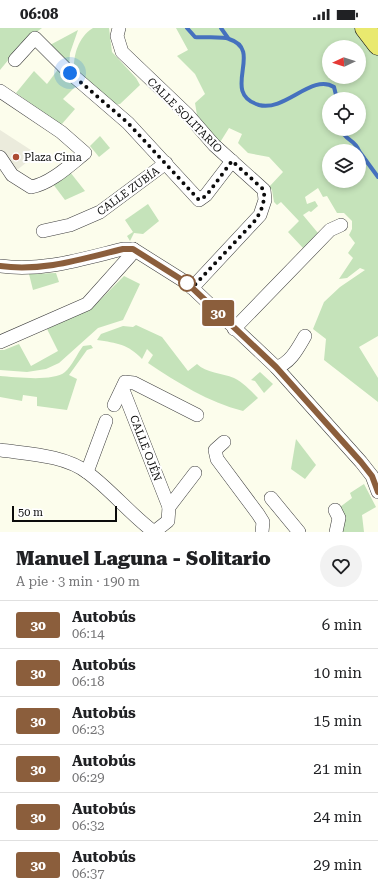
<!DOCTYPE html>
<html lang="es">
<head>
<meta charset="utf-8">
<style>
	:root { --surface:#fff; --page:#f2f2f2; --text:#202124; --muted:#757577; --line:#e0e0e0 }
	body { margin:0; font-family:"Roboto Serif",serif; background:var(--page); color:var(--text); height:100vh; display:flex; flex-direction:column; font-size:15px; white-space:nowrap }
	* { box-sizing:border-box; margin:0 }
	p { font-size:13px; color:var(--muted) }
	.icon { flex:none; width:22px; height:22px; fill:none; stroke:currentColor; stroke-width:2; stroke-linecap:round; stroke-linejoin:round }
	.map { position:relative; height:504px; overflow:hidden }
	.drawer { display:flex; flex-direction:column; background:var(--surface); flex:1 }
	.drawer>* { flex:none }
	.badge { padding:0 8px; border-radius:3px; font-size:14px; line-height:26px }
	.needle { width:26px; rotate:266deg }
	.fabs { position:absolute; left:322px; top:12px; display:grid; gap:8px }
	.fabs a { display:grid; place-items:center; width:44px; height:44px; border-radius:50%; background:var(--surface); box-shadow:0 2px 6px #0003; font-size:20px }
	.scale { position:absolute; left:12px; bottom:10px; width:105px; box-sizing:border-box; padding-left:4px; border:2px solid #0b0b0b; border-top:0; font-size:11px; line-height:14px; white-space:nowrap; color:#0b0b0b; -webkit-text-stroke:3px #fff; paint-order:stroke }
	.you { position:absolute; width:20px; height:20px; margin:-10px; border:3px solid #fff; border-radius:50%; background:#1a73e8; box-shadow:0 0 0 6px #1a73e833 }
	.map>.badge { position:absolute; translate:-50% -50%; box-shadow:0 0 0 2px #fff }
	.round { display:grid; place-items:center; flex:none; width:42px; height:42px; border-radius:21px; background:var(--page) }
	.overview { display:flex; align-items:center; justify-content:space-between; height:68px; padding:0 16px }
	h1 { font-size:19px; font-weight:800; line-height:30px }
	ul { padding:0; list-style:none }
	li { display:flex; align-items:center; gap:12px; height:48px; padding:0 16px; border-top:1px solid var(--line) }
	li div { flex:1 }
	li b { display:block; font-size:15px }
	li em { font-style:normal }
	li .badge { min-width:44px; font-weight:700; text-align:center }
	.status { display:flex; justify-content:space-between; align-items:center; height:28px; padding:0 20px; background:var(--surface); direction:ltr }
	.status svg { height:11px; fill:currentColor }
	.map>svg:first-child { display:block }
	.green { fill:#c5e3ba; fill-rule:evenodd }
	.plaza { fill:#ebebdc }
	.lines { fill:none; stroke-linecap:round; stroke-linejoin:round }
	.stream { stroke:#4571be; stroke-width:4 }
	.street-casing { stroke:#3e3e3e; stroke-width:14 }
	.primary-casing { stroke:#1c1c1c; stroke-width:21 }
	.street { stroke:#fff; stroke-width:13 }
	.primary { stroke:#e9e96f; stroke-width:20 }
	.line-casing { stroke:#fff; stroke-width:9 }
	.line { stroke:#8b5e3c; stroke-width:6 }
	.walk { stroke:#0b0b0b; stroke-width:4; stroke-dasharray:0 7.2 }
	.poi-dot { fill:#ac4b33; stroke:#fff; stroke-width:1.5 }
	.stop-dot { fill:#fff; stroke:#8b5e3c; stroke-width:2 }
	.labels { text-anchor:middle; stroke-width:4; stroke-linejoin:round; paint-order:stroke }
	.street-label { font-size:11px; fill:#0b0b0b; stroke:#fff }
	.poi-label { font-size:11px; fill:#0b0b0b; stroke:#fff; text-anchor:start }
</style>
</head>
<body>
<div class="status"><b>06:08</b><svg viewBox="0 0 49 12"><path d="M0 12V9h3v3zM5 12V6h3v6zM10 12V3h3v9zM15 12V0h3v12zM26 1h20v11H26zM47 4h2v5h-2z"/></svg></div>
<div class="map">
<svg width="378" height="504" viewBox="0 0 378 504">
	<rect width="100%" height="100%" fill="#fcfdec"/>
	<!-- green -->
	<g class="green">
		<polygon points="0,0 42,0 23,14 0,42"/>
		<path d="M 93,0 L 109,0 L 112,24 L 136,50 L 140,57 L 120,76 L 115,77 L 74,44 C 73,28 78,9 93,0 Z"/>
		<path d="M 176,0 L 357,0 L 378,25 L 378,308 L 359,319 L 378,350 L 378,374 L 324,332 L 326,311 L 313,301 L 324,274 L 340,259 L 365,242 L 360,240 L 347,250 L 339,251 L 353,230 L 348,225 L 355,215 L 349,207 L 352,201 L 352,193 L 344,185 L 337,185 L 327,168 L 323,169 L 318,160 L 305,169 L 307,176 L 315,173 L 318,178 L 311,184 L 309,183 L 303,187 L 318,205 L 303,220 L 288,204 L 299,193 L 281,174 L 277,177 L 274,174 L 272,162 L 269,159 L 283,144 L 269,129 L 248,125 L 238,115 L 242,106 L 229,100 L 219,116 L 197,87 L 195,75 L 205,66 L 195,46 L 177,28 L 188,22 ZM 329,19 L 359,19 L 359,49 L 329,49 ZM 329,71 L 359,71 L 359,101 L 329,101 ZM 329,123 L 359,123 L 359,153 L 329,153 Z"/>
		<polygon points="78,2 70,25 69,39 50,17"/>
		<polygon points="59,40 79,55 63,71 75,81 61,97 16,65 34,43 47,56"/>
		<polygon points="100,108 110,120 99,129 90,118"/>
		<polygon points="70,144 85,163 65,172 53,156"/>
		<polygon points="148,176 159,193 143,206 134,205 130,213 127,208 133,204 125,192"/>
		<polygon points="56,245 59,254 33,262 29,246"/>
		<polygon points="124,248 140,256 123,292 98,300 59,335 46,341 27,344 0,342 0,322 4,322 19,316 31,338 58,323 47,301 91,281"/>
		<path d="M 136,297 L 162,309 L 188,343 L 197,336 C 206,345 222,345 234,350 C 244,355 251,363 258,370 L 243,383 C 208,374 178,355 148,335 L 153,327 L 147,321 L 142,331 C 128,316 117,315 97,312 L 101,306 L 123,298 L 133,299 Z"/>
		<path d="M 91,317 L 93,320 L 87,322 L 69,347 L 77,351 L 67,382 L 37,378 L 37,369 L 23,367 L 22,373 L 0,369 L 0,348 C 15,349 53,354 65,344 C 72,338 77,326 83,318 Z"/>
		<polygon points="260,344 273,356 264,365 255,353 251,352"/>
		<polygon points="296,411 316,437 305,451 291,441"/>
		<polygon points="364,456 376,479 362,487 364,504 341,504 340,479 352,470 350,465"/>
	</g>
	<!-- plaza -->
	<polygon class="plaza" points="0,102 37,126 7,150 0,143"/>
	<g class="lines">
		<!-- stream -->
		<g class="stream">
			<path d="M 187,0 L 195,9 C 204,10 223,8 229,11 C 265,22 219,65 259,77 C 285,84 312,45 334,59 L 337,71"/>
			<polyline points="221,0 228,10"/>
			<path d="M 341,101 C 346,114 355,111 359,123"/>
			<polyline points="359,123 378,149"/>
		</g>
		<!-- street casing -->
		<g class="street-casing">
			<g id="street">
				<polyline points="119,0 117,8 122,24 188,87 214,117 264,162 265,172 260,187 192,260"/>
				<polyline points="15,32 35,10 70,45 128,95 199,172 206,167 232,133"/>
				<path d="M 0,63 L 61,104 L 85,125 C 70,137 50,156 31,159 L 12,147 L 0,129"/>
				<polyline points="43,203 70,197 100,184 166,135"/>
				<path d="M 0,238 C 42,244 82,231 123,221 L 133,221 L 187,255 L 276,339 L 361,434 L 372,448 L 378,464"/>
				<polyline points="234,301 330,202 341,197"/>
				<polyline points="0,314 87,276 130,228 133,221"/>
				<path d="M 276,339 C 290,336 298,320 305,308"/>
				<polyline points="123,362 169,479"/>
				<polyline points="114,377 125,354 134,355 197,387"/>
				<polyline points="224,414 215,422 217,431 258,486 263,494 262,504"/>
				<path d="M 0,422 C 28,426 65,427 88,445 C 112,463 130,486 154,504"/>
				<polyline points="87,444 106,393"/>
				<polyline points="271,470 299,504"/>
				<polyline points="335,482 339,490 336,504"/>
				<polyline points="154,504 168,493 169,479 195,445"/>
			</g>
		</g>
		<!-- primary casing -->
		<g class="primary-casing">
			<polyline id="primary" points="365,0 378,17"/>
		</g>
		<!-- street -->
		<use href="#street" class="street"/>
		<!-- primary -->
		<use href="#primary" class="primary"/>
	</g>
	<g class="lines">
		<!-- line casing -->
		<g class="line-casing">
			<path id="line" d="M 0,238 C 42,244 82,231 123,221 L 133,221 L 187,255 L 276,339 L 361,434 L 372,448 L 378,464"/>
		</g>
		<!-- line -->
		<use href="#line" class="line"/>
		<!-- walk -->
		<path class="walk" d="M 70,45 L 128,95 L 199,172 L 206,168 L 232,133 L 264,162 C 265,175 261,185 253,195 L 192,260 L 187,255"/>
	</g>
	<!-- markers -->
	<circle class="poi-dot" cx="16" cy="129" r="4"/>
	<circle class="stop-dot" cx="187" cy="255" r="8"/>
	<g class="labels">
		<!-- street labels -->
		<g class="street-label">
			<text transform="translate(185 87) rotate(45)" y="4">CALLE SOLITARIO</text>
			<text transform="translate(128 163) rotate(-36)" y="4">CALLE ZUBÍA</text>
			<text transform="translate(146 420) rotate(69)" y="4">CALLE OJÉN</text>
		</g>
		<!-- poi labels -->
		<g class="poi-label">
			<text x="24" y="133">Plaza Cima</text>
		</g>
	</g>
</svg>
<div class="fabs">
<a><svg class="needle" viewBox="-14 -14 28 28"><path d="M0-13l5 13h-10z" fill="#e53935"/><path d="M0 13l5-13h-10z" fill="#757577"/></svg></a>
<a><svg class="icon" aria-label="locate" viewBox="0 0 24 24"><circle cx="12" cy="12" r="6"/><path d="M12 2v4M12 18v4M2 12h4M18 12h4"/></svg></a>
<a><svg class="icon" aria-label="layers" viewBox="0 0 24 24"><path d="M12 4l9 5-9 5-9-5zM3 14l9 5 9-5"/></svg></a>
</div>
<div class="scale">50 m</div>
<div class="you" style="left:70px;top:45px"></div>
<b class="badge" style="left:218px;top:285px;background:#8b5e3c;color:#fff">30</b>
</div>
<section class="drawer">
<div class="overview"><div><h1>Manuel Laguna - Solitario</h1><p>A pie · 3 min · 190 m</p></div><a class="round"><svg class="icon" aria-label="heart" viewBox="0 0 24 24"><path d="M12 20l-8-8c-3-5 5-10 8-4 3-6 11-1 8 4z"/></svg></a></div>
<ul>
<li><span class="badge" style="background:#8b5e3c;color:#fff">30</span><div><b>Autobús</b><p>06:14</p></div><em>6 min</em></li>
<li><span class="badge" style="background:#8b5e3c;color:#fff">30</span><div><b>Autobús</b><p>06:18</p></div><em>10 min</em></li>
<li><span class="badge" style="background:#8b5e3c;color:#fff">30</span><div><b>Autobús</b><p>06:23</p></div><em>15 min</em></li>
<li><span class="badge" style="background:#8b5e3c;color:#fff">30</span><div><b>Autobús</b><p>06:29</p></div><em>21 min</em></li>
<li><span class="badge" style="background:#8b5e3c;color:#fff">30</span><div><b>Autobús</b><p>06:32</p></div><em>24 min</em></li>
<li><span class="badge" style="background:#8b5e3c;color:#fff">30</span><div><b>Autobús</b><p>06:37</p></div><em>29 min</em></li>
</ul>
</section>
</body>
</html>
